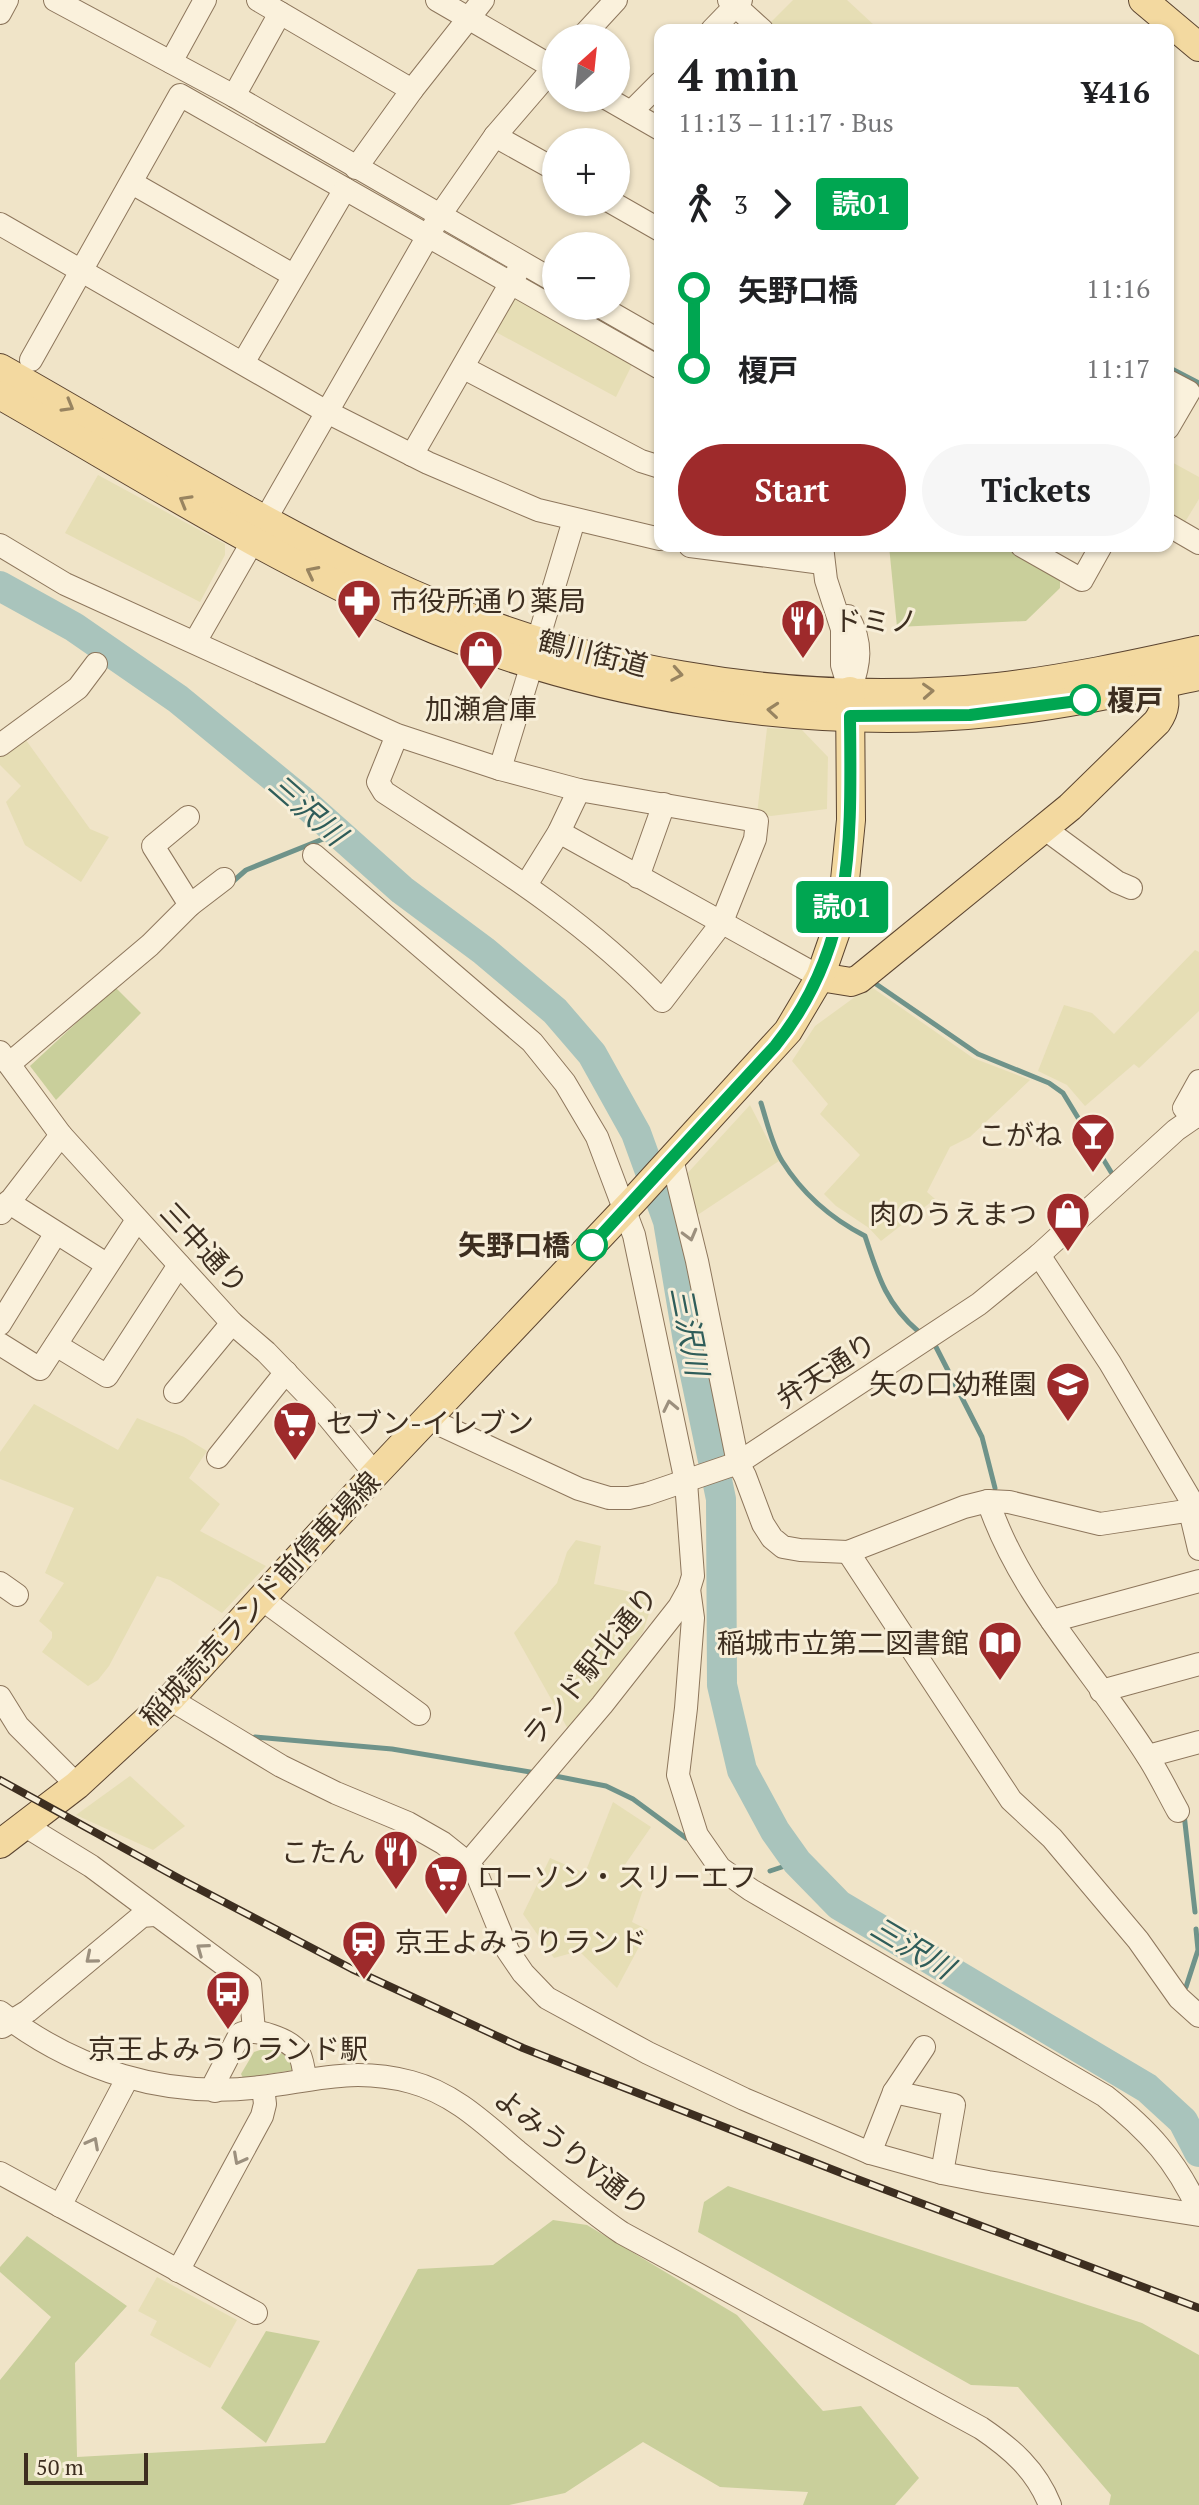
<!DOCTYPE html>
<html lang="en">
<head>
<meta charset="utf-8">
<style>
	:root { --surface:#fff; --page:#f6f6f6; --text:#202124; --muted:#757577; --accent:#9e2a2b }
	body { margin:0; font-family:"PT Serif","Noto Sans JP",serif; background:var(--page); color:var(--text); height:100vh; display:flex; flex-direction:column; font-size:30px; white-space:nowrap }
	* { box-sizing:border-box; margin:0 }
	p { font-size:26px; color:var(--muted) }
	.icon { flex:none; width:44px; height:44px; fill:none; stroke:currentColor; stroke-width:2; stroke-linecap:round; stroke-linejoin:round }
	.map { position:relative; flex:1; overflow:hidden }
	.drawer { position:absolute; left:654px; top:24px; width:520px; height:528px; display:flex; flex-direction:column; background:var(--surface); border-radius:16px; box-shadow:0 2px 6px #0004 }
	.drawer>* { flex:none }
	.badge { padding:0 16px; border-radius:6px; font-size:28px; line-height:52px }
	.needle { width:52px; rotate:27deg }
	.tools { position:absolute; left:542px; top:24px; display:grid; gap:16px }
	.tools a { display:grid; place-items:center; width:88px; height:88px; border-radius:50%; background:var(--surface); box-shadow:0 2px 6px #0004; font-size:40px }
	.scale { position:absolute; left:24px; bottom:20px; width:124px; box-sizing:border-box; padding-left:8px; border:4px solid #3d2e20; border-top:0; font-size:22px; line-height:28px; white-space:nowrap; color:#3d2e20; -webkit-text-stroke:6px #f7eed8; paint-order:stroke }
	.map>.badge { position:absolute; translate:-50% -50%; box-shadow:0 0 0 4px #fff }
	.legs { display:flex; align-items:center; gap:12px; height:88px; padding:0 24px; font-size:26px }
	.legs p { margin-inline-start:auto }
	.summary { display:flex; align-items:center; justify-content:space-between; height:136px; padding:0 24px }
	h1 { font-size:44px; font-weight:700; line-height:60px }
	.cta { display:flex; gap:16px; margin-top:auto; padding:16px 24px }
	.cta a { flex:1; height:92px; border-radius:48px; background:var(--accent); color:#fff; font-size:32px; font-weight:700; line-height:92px; text-align:center }
	.cta a+a { background:var(--page); color:var(--text) }
	ul { padding:0 24px; list-style:none }
	li { display:flex; align-items:center; gap:28px; height:80px; font-size:30px }
	li i { display:grid; place-items:center; width:12px; height:100%; margin:0 10px; background:currentColor }
	li i::after { content:''; width:20px; height:20px; margin:-10px; border:6px solid; border-radius:50%; background:var(--surface) }
	li p { margin-inline-start:auto }
	li:first-child i { background:linear-gradient(#0000 50%,currentColor 0) }
	li:last-child i { background:linear-gradient(currentColor 50%,#0000 0) }
	.map>svg:first-child { display:block }
	.farmland { fill:#e6deb5 }
	.green { fill:#c9cf9b }
	.lines { fill:none; stroke-linecap:round; stroke-linejoin:round }
	.stream { stroke:#6f938a; stroke-width:5 }
	.river { stroke:#a9c4bc; stroke-width:30 }
	.minor-casing { stroke:#8d765c; stroke-width:24 }
	.major-casing { stroke:#5b4430; stroke-width:30 }
	.minor { stroke:#faf1dc; stroke-width:22 }
	.major { stroke:#f3d9a0; stroke-width:28 }
	.rail-casing { stroke:#3d2e20; stroke-width:8 }
	.rail { stroke:#f7eed8; stroke-width:5; stroke-dasharray:15; stroke-linecap:butt }
	.oneway { stroke:#988460 }
	.oneway2 { stroke:#9c907e }
	.line-1-casing { stroke:#fff; stroke-width:18 }
	.line-1 { stroke:#00a651; stroke-width:12 }
	.stop-1-dot { fill:#fff; stroke:#00a651; stroke-width:4 }
	.labels { text-anchor:middle; stroke-width:6; stroke-linejoin:round; paint-order:stroke }
	.poi-label { font-size:28px; fill:#3d2e20; stroke:#f7eed8; text-anchor:start }
	.street-label { font-size:28px; fill:#3d2e20; stroke:#f7eed8 }
	.stop-label { font-size:28px; font-weight:bold; fill:#3d2e20; stroke:#f7eed8; text-anchor:start }
	.water-label { font-size:30px; font-style:italic; fill:#2f5d5a; stroke:#f7eed8 }
</style>
</head>
<body>
<div class="map">
<svg width="1199" height="2505" viewBox="0 0 1199 2505">
	<rect width="100%" height="100%" fill="#f0e4c8"/>
	<!-- farmland -->
	<g class="farmland">
		<polygon points="793,0 847,0 875,26 873,30 777,30 769,24"/>
		<polygon points="520,297 634,361 616,397 494,331 512,298"/>
		<polygon points="1168,460 1199,477 1199,499 1185,522 1168,513"/>
		<polygon points="98,475 225,544 225,555 200,602 65,533"/>
		<polygon points="767,728 802,730 828,757 827,809 771,816 757,814"/>
		<polygon points="23,736 90,829 109,837 81,882 25,845 6,802 21,786 0,765 0,754"/>
		<polygon points="1195,950 1199,952 1199,1011 1139,1068 1134,1064 1085,1106 1067,1085 1038,1071 1064,1005 1092,1013 1114,1034"/>
		<polygon points="870,986 973,1058 1030,1080 970,1137 950,1147 927,1192 935,1199 881,1241 869,1228 836,1206 824,1194 860,1155 820,1114 828,1104 792,1061 815,1026"/>
		<polygon points="750,1105 779,1161 696,1216 684,1177"/>
		<polygon points="34,1404 118,1450 137,1418 184,1437 207,1451 189,1478 220,1504 200,1531 266,1566 222,1613 170,1580 157,1576 109,1666 98,1680 88,1686 42,1652 52,1638 52,1632 39,1621 64,1583 45,1573 74,1508 0,1479 0,1452"/>
		<polygon points="576,1540 601,1546 594,1584 645,1595 643,1602 652,1604 643,1632 590,1704 568,1729 514,1633 557,1583 567,1552"/>
		<polygon points="130,1776 185,1826 153,1850 76,1815"/>
		<polygon points="613,1802 651,1827 624,1866 645,1884 632,1922 648,1930 617,1988 579,1951 554,1958 523,1914 550,1858 585,1873"/>
		<polygon points="157,2277 237,2320 210,2368 150,2335 157,2321 138,2311"/>
	</g>
	<!-- green -->
	<g class="green">
		<polygon points="889,546 1004,546 1060,577 1060,588 1026,621 897,627"/>
		<polygon points="115,987 141,1013 56,1100 30,1066"/>
		<polygon points="269,2047 291,2058 294,2070 243,2078 241,2074 254,2052"/>
		<polygon points="728,2186 1142,2323 1199,2355 1199,2505 1109,2505 1111,2495 1018,2387 971,2385 698,2232 704,2202"/>
		<polygon points="553,2220 587,2225 737,2315 823,2411 861,2406 919,2478 895,2505 803,2505 808,2492 720,2487 643,2442 565,2493 509,2505 0,2505 0,2380 51,2317 0,2272 0,2267 27,2236 127,2306 75,2363 77,2457 325,2443 418,2269 493,2265"/>
		<polygon points="266,2331 320,2341 266,2443 221,2408"/>
	</g>
	<g class="lines">
		<!-- stream -->
		<g class="stream">
			<polyline points="1168,367 1199,383"/>
			<polyline points="230,884 246,870 338,833"/>
			<polyline points="876,984 978,1054 1049,1083 1063,1093 1111,1172"/>
			<path d="M 761,1103 C 767,1122 772,1145 782,1161 C 802,1193 832,1219 865,1236 C 878,1276 886,1304 919,1332"/>
			<polyline points="936,1347 982,1437 995,1488"/>
			<polyline points="255,1737 392,1749 536,1773"/>
			<polyline points="550,1775 606,1786 633,1799 686,1838"/>
			<polyline points="1184,1814 1195,1912"/>
			<polyline points="770,1871 797,1862"/>
			<polyline points="1186,1987 1198,1950 1196,1929"/>
		</g>
		<!-- river -->
		<polyline class="river" points="0,586 74,627 178,699 299,798 402,890 484,951 555,1011 592,1054 636,1133 668,1221 688,1341 721,1499 722,1685 742,1770 775,1831 797,1862 839,1905 1147,2088 1183,2121 1199,2152"/>
		<!-- minor casing -->
		<g class="minor-casing">
			<g id="minor">
				<polyline points="55,0 234,96 556,282"/>
				<polyline points="258,0 412,90"/>
				<polyline points="437,0 556,69"/>
				<polyline points="729,0 762,30"/>
				<polyline points="0,13 7,0"/>
				<polyline points="712,30 741,0"/>
				<polyline points="581,38 616,0"/>
				<polyline points="171,62 205,0"/>
				<polyline points="234,96 280,13"/>
				<polyline points="606,98 660,129"/>
				<polyline points="631,112 660,83"/>
				<polyline points="495,136 556,170"/>
				<polyline points="356,168 412,90 483,0"/>
				<polyline points="132,183 293,275"/>
				<polyline points="611,202 660,230"/>
				<polyline points="0,224 325,411 428,463 538,510 660,539"/>
				<polyline points="599,306 660,341"/>
				<polyline points="31,360 180,95 660,368"/>
				<polyline points="243,363 345,189"/>
				<polyline points="464,368 641,461 660,467"/>
				<polyline points="1168,381 1189,392 1168,428"/>
				<polyline points="412,455 516,274"/>
				<polyline points="1168,525 1199,543"/>
				<path d="M 0,545 L 65,584 L 397,735 L 500,769 L 579,790 L 757,821 L 755,839 L 721,924 L 662,1001 C 582,916 480,855 384,792 L 378,782 L 397,735"/>
				<polyline points="690,546 822,563"/>
				<polyline points="822,546 826,580 842,629 842,665 850,691"/>
				<polyline points="1022,546 1082,580 1101,546"/>
				<path d="M 848,616 C 863,644 860,663 850,691"/>
				<polyline points="538,640 574,520"/>
				<polyline points="195,642 440,215 495,136 556,65"/>
				<polyline points="0,745 78,688 96,664"/>
				<polyline points="500,769 532,664"/>
				<polyline points="188,817 153,846 190,905"/>
				<polyline points="1045,829 1117,882 1131,888"/>
				<polyline points="559,832 820,977"/>
				<polyline points="314,855 532,1042 565,1083 597,1137 634,1235 686,1482 693,1576 689,1589 679,1607 602,1705 468,1863"/>
				<polyline points="638,877 664,804"/>
				<polyline points="526,885 559,832 579,790"/>
				<polyline points="0,1052 61,1135 232,1323 266,1352 324,1412 375,1474"/>
				<polyline points="9,1064 150,945 190,905 224,879"/>
				<polyline points="1193,1118 1184,1108 1199,1081"/>
				<polyline points="672,1159 697,1261 738,1463 745,1476 763,1524 772,1538 783,1547 800,1550 848,1552 964,1507 988,1501 1009,1502 1100,1524 1199,1509"/>
				<polyline points="8,1202 106,1264"/>
				<polyline points="1,1213 61,1135"/>
				<polyline points="1039,1255 1110,1363 1196,1509"/>
				<polyline points="0,1324 56,1233"/>
				<polyline points="0,1344 40,1369 137,1220"/>
				<polyline points="56,1345 107,1376 179,1265"/>
				<polyline points="175,1392 232,1323"/>
				<polyline points="428,1419 579,1489 609,1498 629,1498 647,1494 738,1463 979,1304 1039,1255 1176,1130 1199,1114"/>
				<polyline points="218,1457 286,1372"/>
				<path d="M 988,1501 C 1020,1597 1095,1672 1148,1757 C 1159,1774 1168,1793 1178,1811"/>
				<polyline points="1190,1511 1199,1549"/>
				<polyline points="848,1552 1011,1800 1052,1838 1138,1940 1179,1998 1199,2016"/>
				<polyline points="0,1583 17,1595"/>
				<path d="M 689,1589 L 693,1618 L 686,1708 L 678,1775 L 697,1835 L 720,1868 L 751,1890 L 1105,2096 C 1148,2130 1176,2160 1199,2211"/>
				<polyline points="263,1600 419,1714"/>
				<polyline points="1052,1621 1199,1581"/>
				<polyline points="1101,1691 1199,1664"/>
				<polyline points="0,1697 18,1726 77,1785"/>
				<polyline points="170,1699 281,1766 336,1793 408,1823 443,1843 468,1863 478,1877 508,1951 523,1973 547,1998 648,2053 744,2099 870,2153 942,2173 988,2182 1199,2215"/>
				<polyline points="1148,1756 1199,1742"/>
				<polyline points="24,1825 91,1866 250,1984 254,2031"/>
				<path d="M 0,2012 C 75,2070 166,2099 261,2087 C 316,2080 354,2067 411,2082 C 453,2093 484,2123 517,2151 C 552,2179 585,2208 622,2233 L 981,2428 C 1012,2449 1036,2470 1050,2505"/>
				<polyline points="2,2027 28,2011 142,1916 154,1915"/>
				<path d="M 215,2091 L 215,2082 L 240,2034 C 255,2027 290,2039 299,2053 C 303,2061 304,2071 305,2079"/>
				<polyline points="894,2092 954,2105 942,2173"/>
				<polyline points="870,2153 894,2092 924,2047"/>
				<polyline points="0,2173 256,2313"/>
				<polyline points="60,2206 127,2079"/>
				<polyline points="178,2271 262,2116 265,2104 263,2087"/>
			</g>
		</g>
		<!-- major casing -->
		<g class="major-casing">
			<g id="major">
				<polyline points="1143,0 1199,47"/>
				<path d="M 0,368 C 126,439 250,517 380,579 C 569,670 789,709 998,687 C 1066,679 1132,665 1199,650"/>
				<path d="M 0,395 C 135,472 268,557 410,619 C 584,696 808,733 998,712 C 1066,705 1132,690 1199,676"/>
				<path d="M 820,977 L 851,982 L 859,979 L 1070,807 L 1157,722 C 1167,708 1165,700 1162,684"/>
				<polyline points="0,1844 77,1785 170,1699 375,1474 635,1199 788,1031 820,977 835,934 843,900 851,820 850,691"/>
			</g>
		</g>
		<!-- minor -->
		<use href="#minor" class="minor"/>
		<!-- major -->
		<use href="#major" class="major"/>
		<!-- rail casing -->
		<g class="rail-casing">
			<polyline id="rail" points="0,1780 180,1879 352,1969 523,2048 849,2176 1199,2308"/>
		</g>
		<!-- rail -->
		<use href="#rail" class="rail"/>
	</g>
	<!-- one-way arrows -->
	<defs><path id="oneway-chevron" d="M-2-3.5L2.5 0L-2 3.5" fill="none" stroke-width="1.6" stroke-linecap="round" stroke-linejoin="round" transform="scale(2)"/></defs>
	<g class="oneway">
		<use href="#oneway-chevron" transform="translate(68 406) rotate(30)"/>
		<use href="#oneway-chevron" transform="translate(185 501) rotate(-150)"/>
		<use href="#oneway-chevron" transform="translate(312 572) rotate(-153)"/>
		<use href="#oneway-chevron" transform="translate(677 674) rotate(10)"/>
		<use href="#oneway-chevron" transform="translate(928 691) rotate(-3)"/>
		<use href="#oneway-chevron" transform="translate(773 710) rotate(-175)"/>
	</g>
	<g class="oneway2">
		<use href="#oneway-chevron" transform="translate(690 1235) rotate(75)"/>
		<use href="#oneway-chevron" transform="translate(670 1406) rotate(-102)"/>
		<use href="#oneway-chevron" transform="translate(202 1949) rotate(-144)"/>
		<use href="#oneway-chevron" transform="translate(91 1958) rotate(140)"/>
		<use href="#oneway-chevron" transform="translate(93 2143) rotate(-62)"/>
		<use href="#oneway-chevron" transform="translate(239 2159) rotate(118)"/>
	</g>
	<g class="lines">
		<!-- line-1 casing -->
		<g class="line-1-casing">
			<path id="line-1" d="M 592,1245 L 775,1046 C 856,946 851,838 850,716 L 970,715 L 1085,700"/>
		</g>
		<!-- line-1 -->
		<use href="#line-1" class="line-1"/>
	</g>
	<!-- icons -->
	<defs>
		<g id="pharmacy-pin" transform="scale(2.3)"><path d="M0 17L-7.5 6A9.5 9.5 0 1 1 7.5 6Z" fill="#9e2a2b" stroke="#f7eed8"/><path d="M-2-6h4v4h4v4h-4v4h-4v-4h-4v-4h4Z" fill="#fff"/></g>
		<g id="restaurant-pin" transform="scale(2.3)"><path d="M0 17L-7.5 6A9.5 9.5 0 1 1 7.5 6Z" fill="#9e2a2b" stroke="#f7eed8"/><path d="M-5-6h1v4h1v-4h1v4h1v-4h1v5L-1.5 .5V6h-2V.5L-5-1ZM5-6V6H3V1.5H1.5Q1.5-4 5-6Z" fill="#fff"/></g>
		<g id="shop-pin" transform="scale(2.3)"><path d="M0 17L-7.5 6A9.5 9.5 0 1 1 7.5 6Z" fill="#9e2a2b" stroke="#f7eed8"/><path d="M-5-2.5h2.3a2.7 3.5 0 0 1 5.4 0H5L5.5 6h-11ZM-1.5-2.5h3a1.5 2.3 0 0 0-3 0Z" fill="#fff"/></g>
		<g id="bar-pin" transform="scale(2.3)"><path d="M0 17L-7.5 6A9.5 9.5 0 1 1 7.5 6Z" fill="#9e2a2b" stroke="#f7eed8"/><path d="M-6-5H6L.8 .8V4.5H3.5V6h-7V4.5H-.8V.8Z" fill="#fff"/></g>
		<g id="school-pin" transform="scale(2.3)"><path d="M0 17L-7.5 6A9.5 9.5 0 1 1 7.5 6Z" fill="#9e2a2b" stroke="#f7eed8"/><path d="M0-5L7-2L0 1L-7-2ZM-4 1L0 2.5L4 1V4Q0 6-4 4Z" fill="#fff"/></g>
		<g id="supermarket-pin" transform="scale(2.3)"><path d="M0 17L-7.5 6A9.5 9.5 0 1 1 7.5 6Z" fill="#9e2a2b" stroke="#f7eed8"/><path d="M-6-5.5h2.5l.6 2H6L4.5 2H-2.5L-4.4-4H-6ZM-1.5 3.2a1.3 1.3 0 1 0 .1 0ZM3 3.2a1.3 1.3 0 1 0 .1 0Z" fill="#fff"/></g>
		<g id="library-pin" transform="scale(2.3)"><path d="M0 17L-7.5 6A9.5 9.5 0 1 1 7.5 6Z" fill="#9e2a2b" stroke="#f7eed8"/><path d="M-6-4Q-3-5.5-.7-3.5V5Q-3 3-6 4ZM6-4Q3-5.5 .7-3.5V5Q3 3 6 4Z" fill="#fff"/></g>
		<g id="station-pin" transform="scale(2.3)"><path d="M0 17L-7.5 6A9.5 9.5 0 1 1 7.5 6Z" fill="#9e2a2b" stroke="#f7eed8"/><path d="M-3-6H3Q5-6 5-4V2Q5 4 3 4L4.5 6H3L1.5 4h-3L-3 6H-4.5L-3 4Q-5 4-5 2V-4Q-5-6-3-6ZM-3.5-4v3h7v-3ZM-3.5 1v1.5H-2V1ZM2 1v1.5H3.5V1Z" fill="#fff"/></g>
		<g id="bus-pin" transform="scale(2.3)"><path d="M0 17L-7.5 6A9.5 9.5 0 1 1 7.5 6Z" fill="#9e2a2b" stroke="#f7eed8"/><path d="M-5-6H5V4H4V6H2V4H-2V6H-4V4H-5ZM-3.5-4V0h7V-4ZM-3.5 1.2v1.5H-2V1.2ZM2 1.2v1.5H3.5V1.2Z" fill="#fff"/></g>
	</defs>
	<g fill-rule="evenodd">
		<use href="#pharmacy-pin" x="359" y="601"/>
		<use href="#restaurant-pin" x="803" y="621"/>
		<use href="#shop-pin" x="481" y="652"/>
		<use href="#bar-pin" x="1093" y="1135"/>
		<use href="#shop-pin" x="1068" y="1214"/>
		<use href="#school-pin" x="1068" y="1384"/>
		<use href="#supermarket-pin" x="295" y="1423"/>
		<use href="#library-pin" x="1000" y="1643"/>
		<use href="#restaurant-pin" x="396" y="1852"/>
		<use href="#supermarket-pin" x="446" y="1877"/>
		<use href="#station-pin" x="364" y="1942"/>
		<use href="#bus-pin" x="228" y="1992"/>
	</g>
	<!-- markers -->
	<g class="stop-1-dot">
		<circle cx="1085" cy="700" r="14"/>
		<circle cx="592" cy="1245" r="14"/>
	</g>
	<g class="labels">
		<!-- poi labels -->
		<g class="poi-label">
			<text x="390" y="611">市役所通り薬局</text>
			<text x="834" y="631">ドミノ</text>
			<text x="481" y="719" text-anchor="middle">加瀬倉庫</text>
			<text x="1062" y="1145" text-anchor="end">こがね</text>
			<text x="1037" y="1224" text-anchor="end">肉のうえまつ</text>
			<text x="1037" y="1394" text-anchor="end">矢の口幼稚園</text>
			<text x="326" y="1433">セブン-イレブン</text>
			<text x="969" y="1653" text-anchor="end">稲城市立第二図書館</text>
			<text x="365" y="1862" text-anchor="end">こたん</text>
			<text x="477" y="1887">ローソン・スリーエフ</text>
			<text x="395" y="1952">京王よみうりランド</text>
			<text x="228" y="2059" text-anchor="middle">京王よみうりランド駅</text>
		</g>
		<!-- street labels -->
		<g class="street-label">
			<text transform="translate(593 653) rotate(14)" y="10">鶴川街道</text>
			<text transform="translate(204 1248) rotate(47)" y="10">三中通り</text>
			<text transform="translate(826 1370) rotate(-33)" y="10">弁天通り</text>
			<text transform="translate(260 1599) rotate(-47)" y="10">稲城読売ランド前停車場線</text>
			<text transform="translate(590 1666) rotate(-51)" y="10">ランド駅北通り</text>
			<text transform="translate(572 2152) rotate(38)" y="10">よみうりV通り</text>
		</g>
		<!-- stop labels -->
		<g class="stop-label">
			<text x="1107" y="710">榎戸</text>
			<text x="570" y="1255" text-anchor="end">矢野口橋</text>
		</g>
		<!-- water labels -->
		<g class="water-label">
			<text transform="translate(307 810) rotate(41)" y="10">三沢川</text>
			<text transform="translate(689 1331) rotate(79)" y="10">三沢川</text>
			<text transform="translate(912 1948) rotate(31)" y="10">三沢川</text>
		</g>
	</g>
</svg>
<div class="tools">
<a><svg class="needle" viewBox="-14 -14 28 28"><path d="M0-13l5 13h-10z" fill="#e53935"/><path d="M0 13l5-13h-10z" fill="#757577"/></svg></a>
<a>+</a>
<a>−</a>
</div>
<div class="scale">50 m</div>
<b class="badge" style="left:842px;top:907px;background:#00a651;color:#fff">読01</b>
<section class="drawer">
<div class="summary"><div><h1>4 min</h1><p>11:13 – 11:17 · Bus</p></div><b>¥416</b></div>
<div class="legs"><svg class="icon" aria-label="walk" viewBox="0 0 24 24"><circle cx="13" cy="4" r="2"/><path d="M13 8l-2 6 4 7M11 14l-3 7M7 12l3-4h3l4 4"/></svg>3<svg class="icon" aria-label="forward" viewBox="0 0 24 24"><path d="M9 5l7 7-7 7"/></svg><b class="badge" style="background:#00a651;color:#fff">読01</b></div>
<ul>
<li><i style="color:#00a651"></i><b>矢野口橋</b><p>11:16</p></li>
<li><i style="color:#00a651"></i><b>榎戸</b><p>11:17</p></li>
</ul>
<div class="cta"><a>Start</a><a>Tickets</a></div>
</section>
</div>
</body>
</html>
